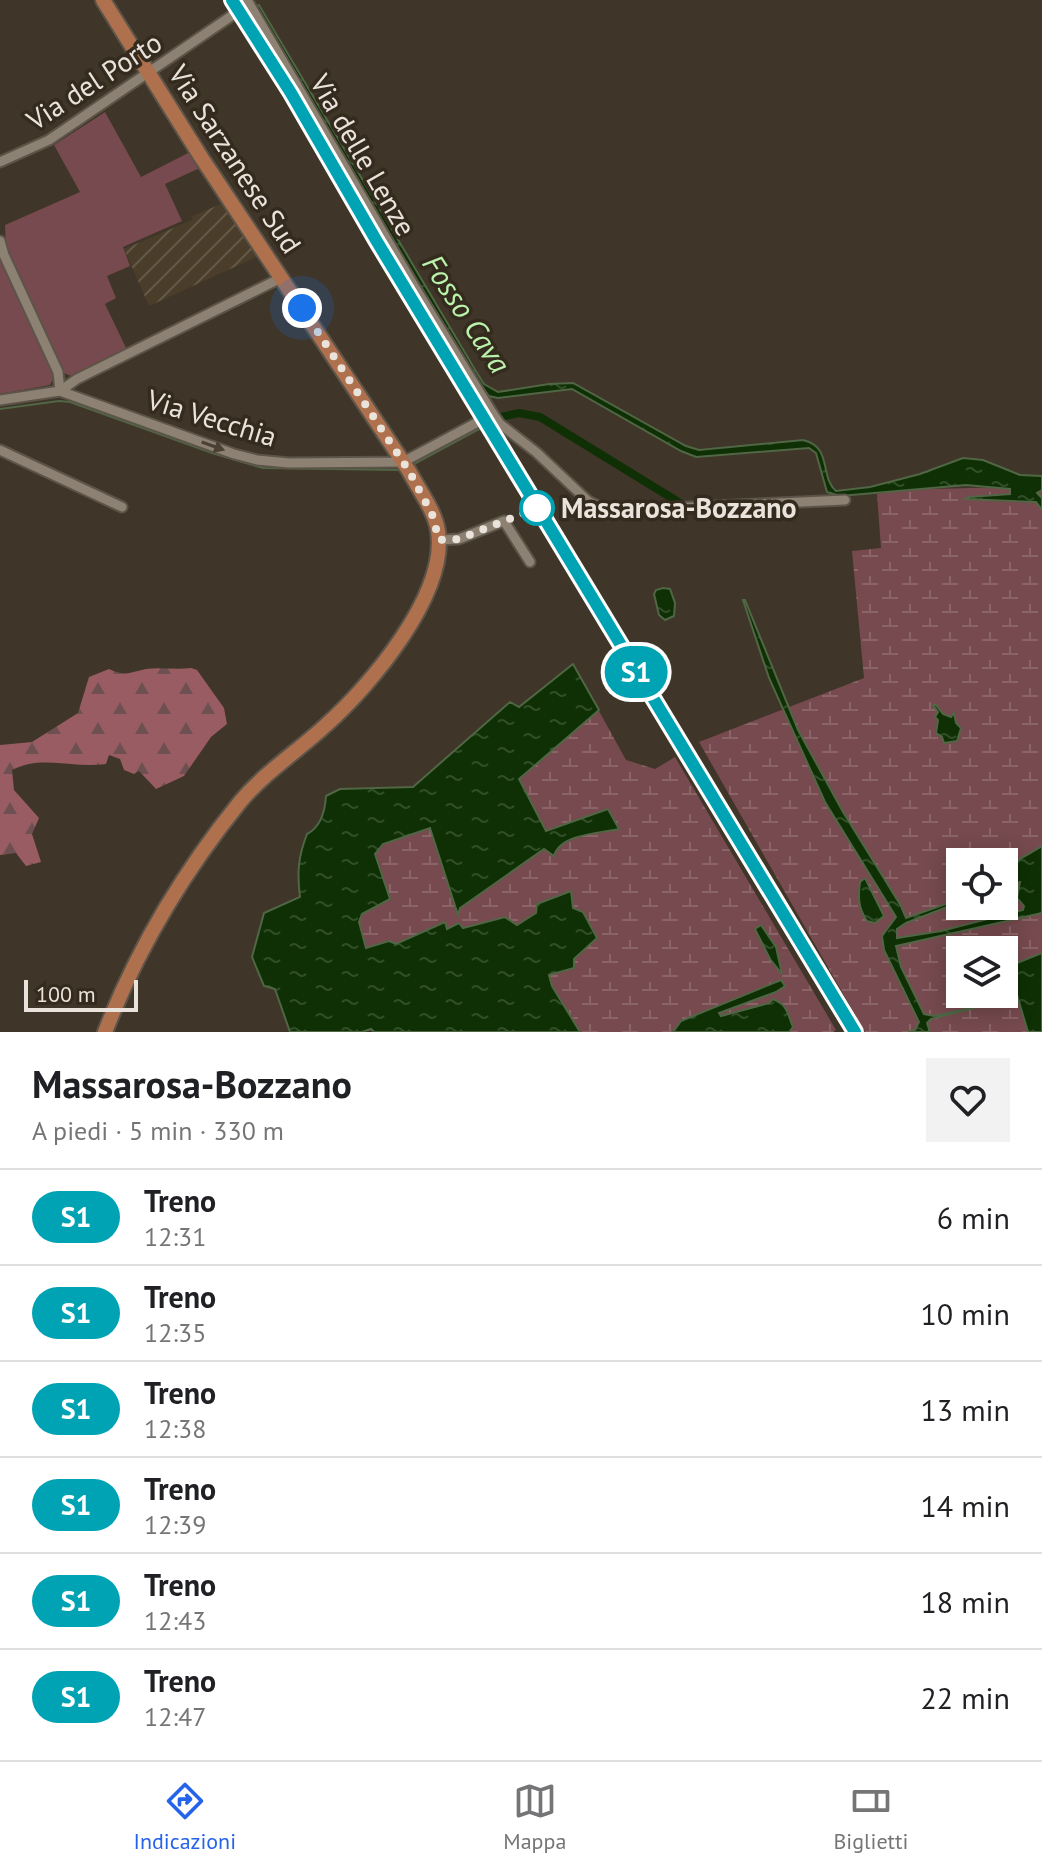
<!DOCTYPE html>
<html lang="it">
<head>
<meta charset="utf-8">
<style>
	:root { --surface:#fff; --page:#f2f2f2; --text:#202124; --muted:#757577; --line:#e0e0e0; --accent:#2563eb }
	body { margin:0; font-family:"PT Sans",sans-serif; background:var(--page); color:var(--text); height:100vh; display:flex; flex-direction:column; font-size:30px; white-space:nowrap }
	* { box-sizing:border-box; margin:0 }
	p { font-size:26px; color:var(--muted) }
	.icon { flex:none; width:44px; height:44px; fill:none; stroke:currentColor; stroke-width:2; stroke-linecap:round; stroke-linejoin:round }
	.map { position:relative; height:1032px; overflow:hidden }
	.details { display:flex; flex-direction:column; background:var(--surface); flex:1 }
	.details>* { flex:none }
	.badge { padding:0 16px; border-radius:26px; font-size:28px; line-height:52px }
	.controls { position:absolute; left:946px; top:848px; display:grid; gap:16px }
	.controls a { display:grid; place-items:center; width:72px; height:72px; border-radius:0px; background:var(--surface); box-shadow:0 4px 20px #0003; font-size:40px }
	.scale { position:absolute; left:24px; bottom:20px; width:114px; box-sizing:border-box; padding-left:8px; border:4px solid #e9e3db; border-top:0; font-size:22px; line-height:28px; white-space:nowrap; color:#e9e3db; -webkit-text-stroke:6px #342b1e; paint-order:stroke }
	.you { position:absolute; width:40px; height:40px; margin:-20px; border:6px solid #fff; border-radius:50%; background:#1a73e8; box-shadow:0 0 0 12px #1a73e833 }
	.map>.badge { position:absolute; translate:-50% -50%; box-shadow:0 0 0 4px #fff }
	.round { display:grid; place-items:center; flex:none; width:84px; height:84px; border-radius:0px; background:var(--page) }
	.headline { display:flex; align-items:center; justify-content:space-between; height:136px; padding:0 32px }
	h1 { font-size:38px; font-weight:700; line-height:60px }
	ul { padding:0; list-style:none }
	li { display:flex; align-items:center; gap:24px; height:96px; padding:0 32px; border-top:2px solid var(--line) }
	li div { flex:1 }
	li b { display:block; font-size:30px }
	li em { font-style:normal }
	li .badge { min-width:88px; font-weight:700; text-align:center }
	.menu { display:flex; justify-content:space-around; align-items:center; height:112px; border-top:2px solid var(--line); background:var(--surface); font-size:22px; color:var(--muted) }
	.menu a { display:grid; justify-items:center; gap:4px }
	.menu .on { color:var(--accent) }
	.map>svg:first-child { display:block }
	.industrial { fill:url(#industrial-furrows) }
	.grass { fill:#764a4e }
	.forest { fill:url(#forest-firs) }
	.wetland { fill:url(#wetland-marsh); fill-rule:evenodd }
	.water { fill:url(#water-ripples); stroke:#506644; stroke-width:2 }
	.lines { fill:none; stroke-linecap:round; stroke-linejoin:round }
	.stream { stroke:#506644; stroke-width:2 }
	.canal { stroke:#0e3004; stroke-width:8 }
	.minor-casing { stroke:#5c5449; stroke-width:13 }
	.primary-casing { stroke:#5c5449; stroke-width:18 }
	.minor { stroke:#8c8172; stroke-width:9 }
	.primary { stroke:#af704d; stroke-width:14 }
	.rail-casing { stroke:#9e968c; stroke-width:5 }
	.rail { stroke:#342b1e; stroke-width:2; stroke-dasharray:6; stroke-linecap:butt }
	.oneway { fill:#4a4033 }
	.line-casing { stroke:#fff; stroke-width:18 }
	.line { stroke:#00a3b4; stroke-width:12 }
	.walk { stroke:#e9e3db; stroke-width:8; stroke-dasharray:0 14.4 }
	.stop-dot { fill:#fff; stroke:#00a3b4; stroke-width:4 }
	.labels { text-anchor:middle; stroke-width:7; stroke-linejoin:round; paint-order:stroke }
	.street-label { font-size:28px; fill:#e9e3db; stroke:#342b1e }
	.stop-label { font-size:28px; font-weight:bold; fill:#e9e3db; stroke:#342b1e; text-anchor:start }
	.water-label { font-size:30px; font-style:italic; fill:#baf2ac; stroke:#342b1e }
</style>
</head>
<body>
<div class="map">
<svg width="1042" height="1032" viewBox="0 0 1042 1032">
	<defs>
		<pattern id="industrial-furrows" width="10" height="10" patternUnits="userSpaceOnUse" patternTransform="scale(2)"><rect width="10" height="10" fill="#4a3d2a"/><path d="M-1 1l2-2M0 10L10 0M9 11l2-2" fill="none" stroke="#645948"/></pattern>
		<pattern id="forest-firs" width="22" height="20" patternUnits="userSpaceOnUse" patternTransform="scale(2)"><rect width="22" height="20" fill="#985c62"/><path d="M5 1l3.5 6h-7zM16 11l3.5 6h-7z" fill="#6f5052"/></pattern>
		<pattern id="wetland-marsh" width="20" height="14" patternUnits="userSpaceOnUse" patternTransform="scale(2)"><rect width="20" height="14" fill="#764a4e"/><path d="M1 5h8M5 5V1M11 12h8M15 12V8" fill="none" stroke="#8a6467"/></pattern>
		<pattern id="water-ripples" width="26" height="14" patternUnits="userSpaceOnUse" patternTransform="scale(2)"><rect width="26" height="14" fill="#0e3004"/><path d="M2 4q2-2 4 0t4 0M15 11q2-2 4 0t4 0" fill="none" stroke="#314e28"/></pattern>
	</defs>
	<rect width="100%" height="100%" fill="#3f3528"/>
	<!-- industrial -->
	<polygon class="industrial" points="226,202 261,255 149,306 124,249 192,220 192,216"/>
	<!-- grass -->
	<g class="grass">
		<polygon points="105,112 141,177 192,151 202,167 165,184 182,221 123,247 130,266 107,276 116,298 105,304 126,348 71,376 62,372 6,254 5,225 80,192 54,145"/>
		<polygon points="0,254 55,375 50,385 0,394"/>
	</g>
	<!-- forest -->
	<path class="forest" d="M 191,668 L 197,670 L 224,708 L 227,724 L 211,737 L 184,776 L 156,789 L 139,771 L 134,774 L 124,770 L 120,759 L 109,755 L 106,764 C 74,769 42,754 12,770 L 14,790 L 39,818 L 32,834 L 41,862 L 26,866 L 16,853 L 0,855 L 0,745 L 32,742 L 78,713 L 89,677 L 109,669 C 124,677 131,672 146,669 C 160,667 176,670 191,668 Z"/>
	<!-- wetland -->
	<g class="wetland">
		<path d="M 1042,486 L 1042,1032 L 865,1032 L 699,742 L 864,678 L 852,551 L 881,548 L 877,494 L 895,490 ZM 960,862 L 1004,862 L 1004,906 L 960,906 ZM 960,950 L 1004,950 L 1004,994 L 960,994 Z"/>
		<path d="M 573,664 L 626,760 L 655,769 L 675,757 L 836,1030 L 833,1032 L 789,1032 L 793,1027 L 788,1015 L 769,1003 L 720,1016 L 718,1013 L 776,992 L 781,980 L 681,1021 L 673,1032 L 374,1032 L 371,1029 L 362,1032 L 290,1032 L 275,989 L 264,986 L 252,957 L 264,913 L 300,897 C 297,873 298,857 307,834 C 321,826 325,811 326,796 L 340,789 L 413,787 L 510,702 L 519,707 Z"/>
	</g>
	<!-- water -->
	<g class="water">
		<path d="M 259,5 L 477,373 L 484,384 L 498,392 L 549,384 L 573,383 L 686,446 L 699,450 L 803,440 C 833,447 819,476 836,491 L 870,487 L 920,474 L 963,458 L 983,460 L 1020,475 L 1042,476 L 1042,490 L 1037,493 L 1042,498 L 1042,510 L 1036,502 L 965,499 L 969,497 L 1010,494 L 1010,489 L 966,485 L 840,496 L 827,492 L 816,453 L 809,448 L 696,457 L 681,451 L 572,389 L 498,398 L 489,396 L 477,382 L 256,7 Z"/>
		<polygon points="663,588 670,589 675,603 674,616 665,620 659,615 654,594 656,590"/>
		<polygon points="743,600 745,600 798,730 843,812 901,906 906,918 960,899 960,902 906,923 897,929 897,938 941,931 1023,910 1024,906 1017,898 1020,882 1004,886 1004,883 1012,877 1013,863 1042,846 1042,913 896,946 901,967 924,1014 934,1016 986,1005 931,1019 927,1023 930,1032 908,1032 915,1030 919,1022 884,950 882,936 896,917 825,802 769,678"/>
		<path d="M 573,664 L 599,710 L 519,779 L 546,831 L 608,809 L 619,829 C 600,833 560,834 554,856 L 544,849 L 460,908 L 458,915 L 430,828 L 383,844 L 375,854 L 390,899 L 362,914 L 359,922 L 366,948 L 389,941 L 396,944 L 445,922 L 447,929 L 459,923 L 463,928 L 505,917 L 517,925 L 536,913 L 537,904 L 571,891 L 573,908 L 583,912 L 597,938 L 574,959 L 574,968 L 549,975 L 552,986 L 580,1032 L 374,1032 L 371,1029 L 362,1032 L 290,1032 L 275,989 L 264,986 L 252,957 L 264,913 L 300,897 C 297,873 298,857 307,834 C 321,827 325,811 326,796 L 340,789 L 413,787 L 510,702 L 519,707 Z"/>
		<polygon points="933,705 936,705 943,714 951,717 954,713 956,723 961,728 957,741 944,743 942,737 936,733 938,720 935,717 938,712"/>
		<path d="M 865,878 L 884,916 L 875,923 L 867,921 C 858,908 858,897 860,882 Z"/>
		<polygon points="761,925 776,947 782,974 770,959 755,929"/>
		<polygon points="1042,953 1042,1032 1028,1032 1014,985 1017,963"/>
		<path d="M 781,980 L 785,986 L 776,992 L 719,1013 L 721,1016 L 769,1003 L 773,999 C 788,1005 787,1013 793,1027 L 789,1032 L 673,1032 L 681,1021 Z"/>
	</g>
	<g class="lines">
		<!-- stream -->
		<g class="stream">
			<polyline points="0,409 59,401 70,402 215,454 263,468 399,470"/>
			<polyline points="412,465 481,428"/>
		</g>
		<!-- canal -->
		<polyline class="canal" points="501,417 519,413 540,417 680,503"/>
		<!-- minor casing -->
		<g class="minor-casing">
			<g id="minor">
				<polyline points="247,0 414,286 493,414 500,424 536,452 588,501 604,509 625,510 845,500"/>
				<polyline points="0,162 49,140 249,4"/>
				<polyline points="0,241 4,255 58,372 60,391 234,454 257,460 289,463 403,462 493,414"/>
				<polyline points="0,400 60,391 77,379 281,278"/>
				<polyline points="0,450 122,507"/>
				<polyline points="439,540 459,539 504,521 530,562"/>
			</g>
		</g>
		<!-- primary casing -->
		<g class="primary-casing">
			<path id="primary" d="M 103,0 L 201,157 L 409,471 C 419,490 435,511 438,531 C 448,594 370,686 326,725 C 297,752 265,772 240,802 C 185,870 137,950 105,1032"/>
		</g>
		<!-- minor -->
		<use href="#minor" class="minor"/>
		<!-- primary -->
		<use href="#primary" class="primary"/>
		<!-- rail casing -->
		<g class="rail-casing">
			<polyline id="rail" points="232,0 291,93 376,240 855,1032"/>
		</g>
		<!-- rail -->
		<use href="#rail" class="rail"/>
	</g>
	<!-- one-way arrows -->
	<defs><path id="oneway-solid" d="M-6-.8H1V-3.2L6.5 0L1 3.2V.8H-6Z" transform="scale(2)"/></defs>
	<use class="oneway" href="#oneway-solid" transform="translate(213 446) rotate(20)"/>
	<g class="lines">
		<!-- line casing -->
		<g class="line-casing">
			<polyline id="line" points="232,0 291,93 376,240 855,1032"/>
		</g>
		<!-- line -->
		<use href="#line" class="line"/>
		<!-- walk -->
		<polyline class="walk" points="302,308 409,471 432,514 439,540 459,539 537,508"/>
	</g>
	<!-- markers -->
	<circle class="stop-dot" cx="537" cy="508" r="16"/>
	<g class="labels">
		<!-- street labels -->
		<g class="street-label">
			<text transform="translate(94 81) rotate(-33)" y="10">Via del Porto</text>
			<text transform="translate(363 155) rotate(60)" y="10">Via delle Lenze</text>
			<text transform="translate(235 159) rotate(57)" y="10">Via Sarzanese Sud</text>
			<text transform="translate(212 418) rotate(17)" y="10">Via Vecchia</text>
		</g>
		<!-- stop labels -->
		<g class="stop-label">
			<text x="561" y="518">Massarosa-Bozzano</text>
		</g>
		<!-- water labels -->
		<g class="water-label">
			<text transform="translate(466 314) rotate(57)" y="10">Fosso Cava</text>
		</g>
	</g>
</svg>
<div class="controls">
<a><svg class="icon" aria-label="locate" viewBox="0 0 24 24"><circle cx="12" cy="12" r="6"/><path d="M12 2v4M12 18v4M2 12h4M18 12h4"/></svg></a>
<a><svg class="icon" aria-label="layers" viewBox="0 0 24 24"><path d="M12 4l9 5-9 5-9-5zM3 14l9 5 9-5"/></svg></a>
</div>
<div class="scale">100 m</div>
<div class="you" style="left:302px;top:308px"></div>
<b class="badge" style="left:636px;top:672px;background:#00a3b4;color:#fff">S1</b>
</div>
<section class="details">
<div class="headline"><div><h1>Massarosa-Bozzano</h1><p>A piedi · 5 min · 330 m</p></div><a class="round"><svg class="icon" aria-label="heart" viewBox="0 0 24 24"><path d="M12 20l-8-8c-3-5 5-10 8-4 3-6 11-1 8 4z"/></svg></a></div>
<ul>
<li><span class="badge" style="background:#00a3b4;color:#fff">S1</span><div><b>Treno</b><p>12:31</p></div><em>6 min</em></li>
<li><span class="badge" style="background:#00a3b4;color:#fff">S1</span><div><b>Treno</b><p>12:35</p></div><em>10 min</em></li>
<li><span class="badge" style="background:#00a3b4;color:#fff">S1</span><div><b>Treno</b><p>12:38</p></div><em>13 min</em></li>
<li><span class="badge" style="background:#00a3b4;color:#fff">S1</span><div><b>Treno</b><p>12:39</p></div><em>14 min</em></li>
<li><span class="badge" style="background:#00a3b4;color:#fff">S1</span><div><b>Treno</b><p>12:43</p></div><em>18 min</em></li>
<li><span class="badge" style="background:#00a3b4;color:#fff">S1</span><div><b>Treno</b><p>12:47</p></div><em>22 min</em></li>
</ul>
</section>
<nav class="menu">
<a class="on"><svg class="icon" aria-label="directions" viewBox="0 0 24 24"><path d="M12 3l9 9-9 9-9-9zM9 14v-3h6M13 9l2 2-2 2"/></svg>Indicazioni</a>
<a><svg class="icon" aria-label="map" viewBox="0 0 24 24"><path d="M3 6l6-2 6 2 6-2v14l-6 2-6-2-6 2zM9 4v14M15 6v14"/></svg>Mappa</a>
<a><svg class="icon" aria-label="tickets" viewBox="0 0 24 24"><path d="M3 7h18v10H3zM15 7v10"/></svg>Biglietti</a>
</nav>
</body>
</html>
